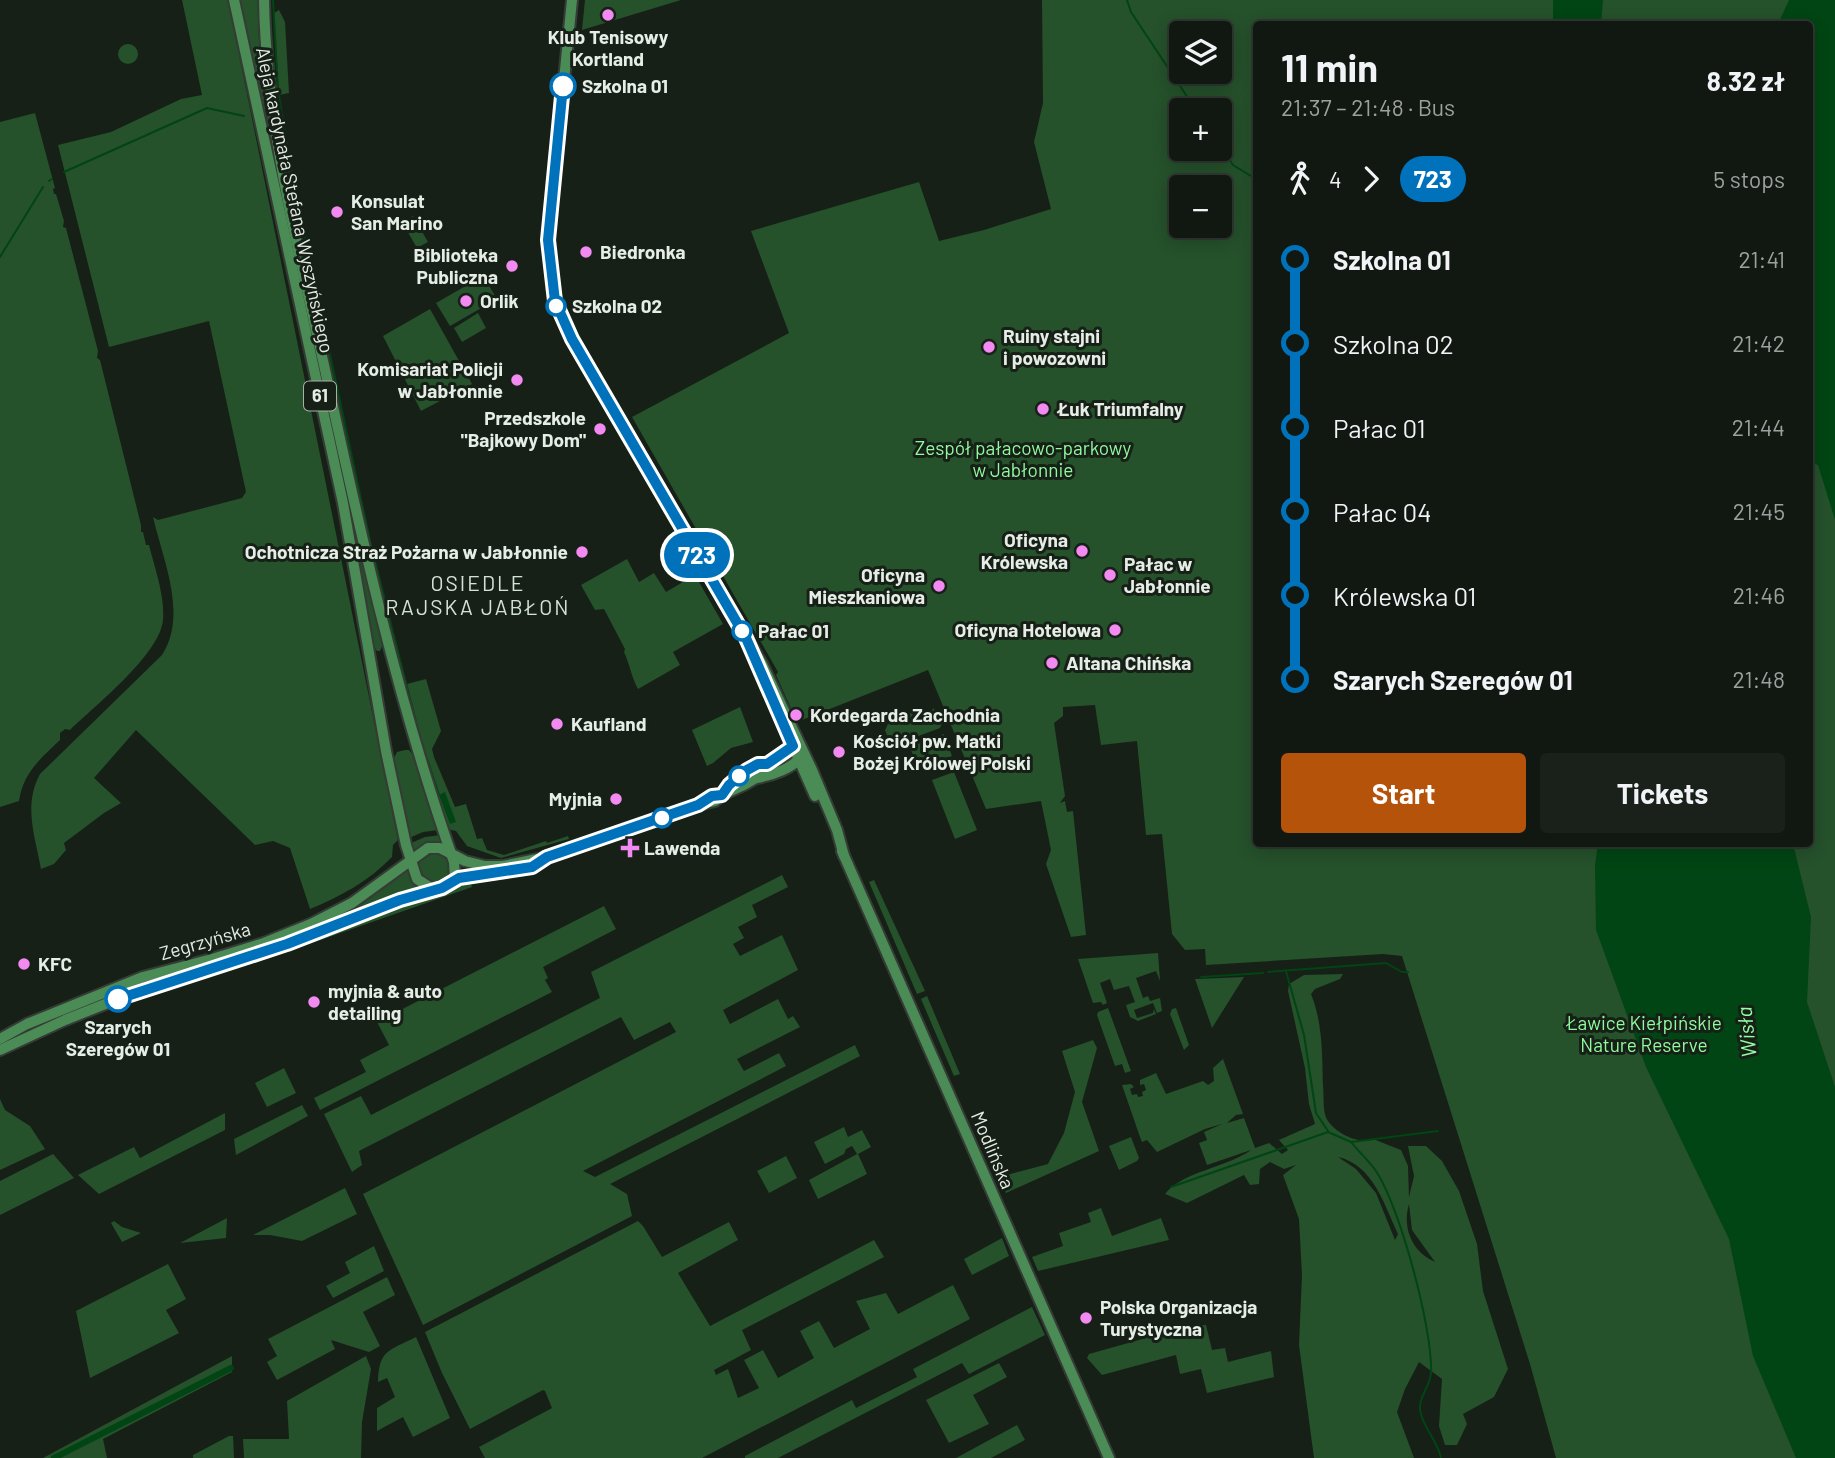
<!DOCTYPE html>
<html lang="en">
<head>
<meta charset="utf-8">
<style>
	:root { --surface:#101811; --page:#19211a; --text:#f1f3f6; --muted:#9ca09f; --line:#303731; --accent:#b45309 }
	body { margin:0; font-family:Barlow,sans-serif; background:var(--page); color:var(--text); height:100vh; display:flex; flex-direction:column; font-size:26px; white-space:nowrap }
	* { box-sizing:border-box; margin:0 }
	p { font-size:23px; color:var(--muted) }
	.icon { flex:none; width:38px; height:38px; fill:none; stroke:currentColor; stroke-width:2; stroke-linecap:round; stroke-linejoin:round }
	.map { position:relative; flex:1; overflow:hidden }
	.details { position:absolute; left:1253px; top:21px; width:560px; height:826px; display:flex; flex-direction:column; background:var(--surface); border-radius:7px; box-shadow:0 4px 18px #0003,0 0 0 2px var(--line) }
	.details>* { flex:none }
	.badge { padding:0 14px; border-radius:23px; font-size:24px; line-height:46px }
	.fabs { position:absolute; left:1169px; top:21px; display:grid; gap:14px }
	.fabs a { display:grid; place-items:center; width:63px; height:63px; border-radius:7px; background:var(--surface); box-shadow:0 4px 18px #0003,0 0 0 2px var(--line); font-size:35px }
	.map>.badge { position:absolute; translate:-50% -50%; box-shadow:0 0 0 4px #fff }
	.legs { display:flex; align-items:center; gap:10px; height:77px; padding:0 28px; font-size:23px }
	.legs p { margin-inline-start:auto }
	.head { display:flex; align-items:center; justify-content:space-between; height:119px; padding:0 28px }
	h1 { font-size:38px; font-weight:700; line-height:52px }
	.button { display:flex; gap:14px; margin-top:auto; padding:14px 28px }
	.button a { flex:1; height:80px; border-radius:7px; background:var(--accent); color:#fff; font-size:28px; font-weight:700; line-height:80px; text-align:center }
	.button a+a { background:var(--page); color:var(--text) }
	ul { padding:0 28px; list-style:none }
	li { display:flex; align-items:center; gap:24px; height:84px; font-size:26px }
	li i { display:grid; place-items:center; width:10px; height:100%; margin:0 9px; background:currentColor }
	li i::after { content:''; width:18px; height:18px; margin:-9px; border:5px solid; border-radius:50%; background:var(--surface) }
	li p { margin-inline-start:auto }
	li:first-child i { background:linear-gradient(#0000 50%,currentColor 0) }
	li:last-child i { background:linear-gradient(currentColor 50%,#0000 0) }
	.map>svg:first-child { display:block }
	.green { fill:#25512b; fill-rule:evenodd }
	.water { fill:#004513 }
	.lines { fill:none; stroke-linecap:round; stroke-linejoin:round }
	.stream { stroke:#004513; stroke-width:2 }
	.canal { stroke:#004513; stroke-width:6 }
	.major-casing { stroke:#353c36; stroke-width:14 }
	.major { stroke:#4b8b56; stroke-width:10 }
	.line-1-casing { stroke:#fff; stroke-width:16 }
	.line-1 { stroke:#0072bc; stroke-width:10 }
	.poi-dot { fill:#f28af2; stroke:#162017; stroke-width:2.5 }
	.stop-1-dot { fill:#fff; stroke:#0072bc; stroke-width:3.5 }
	.labels { text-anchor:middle; stroke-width:6; stroke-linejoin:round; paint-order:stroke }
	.shield { fill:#162017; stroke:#a8b0a8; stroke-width:2 }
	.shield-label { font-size:18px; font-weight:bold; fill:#e6ede6 }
	.poi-label { font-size:19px; font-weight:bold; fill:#e6ede6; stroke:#162017; text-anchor:start }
	.stop-label { font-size:19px; font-weight:bold; fill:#e6ede6; stroke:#162017; text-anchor:start }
	.street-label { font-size:19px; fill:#e6ede6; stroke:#162017 }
	.park-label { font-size:19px; fill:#90fa9e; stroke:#162017 }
	.neighbourhood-label { font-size:21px; letter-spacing:2px; fill:#d4e2d5; stroke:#162017 }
	.water-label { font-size:21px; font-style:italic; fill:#94fea2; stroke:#162017 }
</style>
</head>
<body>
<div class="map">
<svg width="1835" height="1458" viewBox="0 0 1835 1458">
	<rect width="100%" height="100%" fill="#162017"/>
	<!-- green -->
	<g class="green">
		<path d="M 182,0 L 228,0 L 398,840 L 393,845 L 392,857 C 370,880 340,897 310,909 L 290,848 L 273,841 L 255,845 L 136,730 L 94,778 L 121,803 L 104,813 L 64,843 L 66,850 L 54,864 L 41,869 C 35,836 23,805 40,774 L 162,655 C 188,615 163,560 153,517 L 158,520 L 242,498 L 246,492 L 209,321 L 109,347 L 58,145 L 111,132 L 181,99 L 202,95 Z"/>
		<polygon points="238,0 258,0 258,27 266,117 383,644 380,651 377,651 370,642"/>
		<polygon points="585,0 681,0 582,30"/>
		<path d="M 1042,0 L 1835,0 L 1835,1458 L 1556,1458 L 1530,1364 L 1402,956 L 1383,954 L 1206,965 L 1205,949 L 1185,950 L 1172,934 L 1162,834 L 1146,835 L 1137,741 L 1101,745 L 1095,705 L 1063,707 L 1063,716 L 1054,723 L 1065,796 L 1060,803 L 1065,801 L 1067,812 L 1073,811 L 1086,935 L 1071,937 L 1046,864 L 1051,850 L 1041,801 L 986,809 L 928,670 L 797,722 L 776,675 L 778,672 L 632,417 L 789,333 L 751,231 L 919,182 L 939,241 L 984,230 L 1051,209 L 1034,142 L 1043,103 ZM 1256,24 L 1810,24 L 1810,844 L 1256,844 ZM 1181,33 L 1220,33 L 1220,72 L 1181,72 ZM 1181,110 L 1220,110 L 1220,149 L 1181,149 ZM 1181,187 L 1220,187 L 1220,226 L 1181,226 Z"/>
		<polygon points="279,10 285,22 289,93 279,95 274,13"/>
		<circle cx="128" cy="54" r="10"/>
		<path d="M 35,113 L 55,188 L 53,189 L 54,194 L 56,194 L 64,221 L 63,227 L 66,228 L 98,351 L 97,358 L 100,360 L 141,525 L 141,532 L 143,532 L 146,545 L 149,545 C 155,569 165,596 163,620 C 160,654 96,705 70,730 L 65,729 L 60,733 L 60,740 C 41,758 23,773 19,801 L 0,807 L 0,122 Z"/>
		<polygon points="413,216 428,242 417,248 402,222"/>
		<polygon points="483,276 497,299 450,326 436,303"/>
		<polygon points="430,309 472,384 421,411 383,336"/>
		<polygon points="478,313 486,328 462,342 454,328"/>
		<path d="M 627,559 L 639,582 L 654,573 L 666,592 L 695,575 L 723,624 L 673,652 L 680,665 L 638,689 C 631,676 630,665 624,652 L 625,649 L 604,609 L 595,610 L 581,585 Z"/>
		<polygon points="426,679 441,731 432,749 434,757 455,807 466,804 477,839 482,838 487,850 504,855 546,841 547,843 568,836 569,839 501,858 467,846 456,831 447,829 403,685"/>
		<polygon points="740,707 753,742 731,748 713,763 707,766 692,730"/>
		<polygon points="934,708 935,716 943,721 940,728 894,745 890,743 885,730 888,724 901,721 906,714 918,710 922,715 927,716"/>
		<polygon points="944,734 952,756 918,769 910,747"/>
		<polygon points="405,750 409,750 417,760 439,830 423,832 409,838 393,760 397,752"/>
		<polygon points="954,772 977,830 955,839 932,780"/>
		<polygon points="441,835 444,844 426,844 413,852 411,843 425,837"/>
		<circle cx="434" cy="868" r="16"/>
		<polygon points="410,866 412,876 422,888 282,942 158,980 85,1007 152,979 244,954 294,936 354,906"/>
		<polygon points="782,875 788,887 752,905 757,917 738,927 744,938 733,944 740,956 782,935 798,970 723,1010 730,1024 778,999 788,1019 793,1016 800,1027 737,1059 744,1071 779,1053 786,1066 583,1171 595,1177 855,1045 860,1056 610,1184 627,1194 632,1216 423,1325 363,1194 676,1032 670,1022 634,1040 621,1017 359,1151 362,1165 352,1172 324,1114 361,1096 371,1115 600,998 591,972"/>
		<polygon points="469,879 472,887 255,963 254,959 398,907 445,893"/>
		<polygon points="874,880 925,991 917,994 869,882"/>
		<polygon points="604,906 616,929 543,967 548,978 545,980 552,992 320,1110 314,1098 366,1072 360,1060 389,1045 377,1022"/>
		<polygon points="1158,953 1160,981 1156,971 1136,978 1143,998 1148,996 1150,1001 1160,998 1162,1011 1157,1013 1153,1003 1134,1010 1137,1018 1153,1013 1154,1009 1156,1014 1138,1021 1130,1017 1126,1005 1135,1002 1129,986 1114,990 1110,979 1100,983 1107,1003 1103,1005 1101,1002 1093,1003 1078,959"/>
		<path d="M 1343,974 L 1340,979 L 1315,989 L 1311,994 C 1323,1024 1322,1054 1323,1086 C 1324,1095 1323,1106 1325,1114 C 1328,1130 1359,1146 1373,1139 L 1401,1150 L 1408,1166 L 1409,1197 L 1414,1176 L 1408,1146 L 1426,1146 L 1442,1161 L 1459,1191 L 1477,1244 L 1483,1291 L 1508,1369 L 1494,1397 L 1463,1414 L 1467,1424 L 1457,1445 L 1445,1445 L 1439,1426 L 1442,1379 L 1419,1362 L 1405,1389 L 1397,1412 L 1414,1458 L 1314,1458 L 1299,1345 L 1302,1275 L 1299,1219 L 1283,1175 L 1296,1165 L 1284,1169 L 1270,1162 L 1260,1169 L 1259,1184 L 1250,1185 L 1244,1175 L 1187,1203 L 1165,1194 C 1183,1171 1226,1168 1251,1150 L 1207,1165 L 1199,1143 L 1207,1140 L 1204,1132 L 1222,1124 L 1205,1129 L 1157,1152 L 1147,1140 L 1142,1142 L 1140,1137 L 1122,1085 L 1131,1084 L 1134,1087 L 1130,1089 L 1132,1095 L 1137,1094 L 1138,1097 L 1143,1096 L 1142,1092 L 1146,1090 L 1144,1084 L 1140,1085 L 1140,1080 L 1156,1073 L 1166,1094 L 1203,1081 L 1208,1085 L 1214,1081 L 1213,1068 L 1223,1059 L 1243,1114 L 1236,1115 L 1227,1123 L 1244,1118 L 1255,1148 L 1269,1143 L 1282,1154 L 1288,1150 L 1279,1140 L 1315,1124 L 1309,1104 L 1305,1068 L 1288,991 L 1289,984 L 1304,975 ZM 1338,1157 C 1373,1165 1384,1204 1398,1234 L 1395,1240 L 1376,1193 L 1356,1169 ZM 1409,1204 L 1412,1230 L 1435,1262 C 1412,1252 1402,1228 1409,1204 Z"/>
		<polygon points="1244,977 1212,1028 1195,979"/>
		<polygon points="927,996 960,1074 954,1076 921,999"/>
		<polygon points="1108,1008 1131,1071 1125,1073 1122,1064 1115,1066 1097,1015 1098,1012"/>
		<polygon points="1176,1008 1189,1045 1184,1050 1170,1014 1172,1009"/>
		<polygon points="1093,1040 1097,1048 1082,1102 1099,1151 1006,1193 999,1177 1048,1164 1064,1133 1075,1092 1062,1051"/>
		<polygon points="284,1068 296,1093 267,1107 255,1083"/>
		<polygon points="0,1099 5,1110 30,1126 45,1149 0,1170"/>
		<polygon points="302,1105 308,1116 236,1155 234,1139"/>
		<polygon points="225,1113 225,1130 99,1194 78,1175 134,1147 140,1158"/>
		<polygon points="844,1127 848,1137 862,1130 871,1147 858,1154 867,1174 818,1199 809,1180 857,1154 852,1146 846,1149 844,1154 825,1164 814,1142"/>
		<polygon points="1131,1137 1139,1158 1137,1161 1119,1170 1109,1146"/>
		<polygon points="53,1154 74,1178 0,1215 0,1181"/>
		<polygon points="786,1156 797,1178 769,1193 757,1171"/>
		<polygon points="345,1188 357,1214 302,1241 270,1235 253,1235"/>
		<polygon points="1101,1208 1112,1236 1161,1218 1169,1240 1038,1271 1032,1257 1063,1246 1059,1233 1091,1222 1088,1213"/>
		<polygon points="227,1218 226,1238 180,1243"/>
		<polygon points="114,1221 122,1227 141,1233 122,1242 111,1223"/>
		<polygon points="638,1221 643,1226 662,1257 729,1222 738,1240 678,1273 710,1326 874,1240 884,1257 742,1330 751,1350 714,1370 716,1375 728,1369 738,1398 759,1388 744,1360 763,1350 778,1378 814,1358 800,1331 819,1321 834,1348 870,1329 856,1301 886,1293 898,1314 953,1285 970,1319 702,1458 485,1458 479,1447 552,1408 545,1391 543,1390 470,1429 442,1373 425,1332"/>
		<polygon points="1002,1238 1009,1256 972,1275 964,1259"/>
		<polygon points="374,1246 384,1271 333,1298 326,1286 350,1273 345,1262"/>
		<polygon points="168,1264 186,1299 166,1310 179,1333 90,1378 76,1311"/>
		<polygon points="387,1277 395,1295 363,1312 380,1346 369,1352 331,1340 335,1349 277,1380 267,1362 277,1356 268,1339"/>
		<polygon points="1032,1307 1045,1335 969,1374 962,1363 778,1458 745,1458 745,1456 852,1400 856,1408 917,1377 913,1369"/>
		<polygon points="1206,1325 1212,1350 1225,1348 1228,1362 1271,1351 1274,1377 1207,1393 1201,1369 1180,1374 1176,1355 1102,1375 1087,1358 1089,1354 1171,1331 1171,1327"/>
		<path d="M 416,1337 L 450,1418 L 413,1437 L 403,1417 L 377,1431 L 377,1408 L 395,1397 L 387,1378 L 378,1382 C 379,1349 389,1351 416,1337 Z"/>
		<polygon points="232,1356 232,1372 103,1439 107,1458 43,1458"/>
		<polygon points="366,1356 371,1369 362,1422 361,1458 244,1458 243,1439 289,1439 287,1401"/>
		<polygon points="999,1363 1007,1377 973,1395 989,1424 949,1443 926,1400"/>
		<polygon points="1017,1425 1025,1440 991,1458 956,1458"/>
		<polygon points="229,1436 233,1436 234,1458 193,1458 193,1455"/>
	</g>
	<!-- water -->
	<g class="water">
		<polygon points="1553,0 1603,0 1601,24 1553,24"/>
		<polygon points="1789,0 1835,0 1835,520 1818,465 1810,463 1810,24 1778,24"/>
		<polygon points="445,792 456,822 450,824 439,795"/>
		<polygon points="1598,844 1793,844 1811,917 1807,1002 1835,1087 1835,1458 1796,1458 1753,1356 1729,1239 1646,1067 1596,930 1595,865"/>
	</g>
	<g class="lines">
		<!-- stream -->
		<g class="stream">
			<polyline points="273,0 278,90 294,187 371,545 420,738 439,795"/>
			<polyline points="1127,0 1131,12 1196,110"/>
			<polyline points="1220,146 1233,165 1256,179"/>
			<polyline points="64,172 207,108 244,116"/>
			<polyline points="49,181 52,179"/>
			<polyline points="0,257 43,187"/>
			<polyline points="1286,971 1304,1035 1316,1113 1328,1131"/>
			<polyline points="1268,972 1386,963 1402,972 1408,972"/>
			<polyline points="1201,977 1263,973"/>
			<path d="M 1351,1142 C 1359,1152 1369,1161 1376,1171 C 1400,1207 1433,1330 1431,1373 C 1430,1388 1416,1399 1421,1414 C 1425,1430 1438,1442 1441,1458"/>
			<polyline points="1171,1187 1328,1132 1351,1142 1438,1131"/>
		</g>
		<!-- canal -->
		<polyline class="canal" points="54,1458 231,1368"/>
		<!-- major casing -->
		<g class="major-casing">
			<g id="major">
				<polyline points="234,0 343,503 386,751 406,845 417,879 434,890"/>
				<path d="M 264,0 C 266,124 297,245 324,365 C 360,532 397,700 454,862 L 455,880"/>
				<polyline points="572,0 548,240 555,301 572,339 762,664 812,770 837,830 844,856"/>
				<polyline points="762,676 815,796"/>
				<path d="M 756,778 C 770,776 796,768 802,754"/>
				<polyline points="842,851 1109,1458"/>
				<polyline points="0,1039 27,1024 143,977 212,959 264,943 311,924 352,903 428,848 440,848 465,861 485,866 503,866 547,857 698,805 715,801 722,795 744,785 756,778 767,763 793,746"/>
				<polyline points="0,1050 65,1020 143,989 287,944 400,900 439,889 459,878 505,872"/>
			</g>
		</g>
		<!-- major -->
		<use href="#major" class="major"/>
	</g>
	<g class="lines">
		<!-- line-1 casing -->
		<g class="line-1-casing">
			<polyline id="line-1" points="118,999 287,944 400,900 442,888 459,878 532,867 547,857 698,805 712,796 722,795 729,785 747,770 758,764 767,764 793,746 746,638 572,339 555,301 548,240 563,86"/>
		</g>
		<!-- line-1 -->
		<use href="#line-1" class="line-1"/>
	</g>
	<!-- markers -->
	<g class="poi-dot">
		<circle cx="608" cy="15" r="7"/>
		<circle cx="337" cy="212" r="7"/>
		<circle cx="586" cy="252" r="7"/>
		<circle cx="512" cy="266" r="7"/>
		<circle cx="466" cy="301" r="7"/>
		<circle cx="989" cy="347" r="7"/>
		<circle cx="517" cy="380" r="7"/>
		<circle cx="1043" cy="409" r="7"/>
		<circle cx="600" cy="429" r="7"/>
		<circle cx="1082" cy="551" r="7"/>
		<circle cx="582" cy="552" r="7"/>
		<circle cx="1110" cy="575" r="7"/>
		<circle cx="939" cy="586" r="7"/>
		<circle cx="1115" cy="630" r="7"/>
		<circle cx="1052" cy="663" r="7"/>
		<circle cx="796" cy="715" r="7"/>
		<circle cx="557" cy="724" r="7"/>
		<circle cx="839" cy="752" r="7"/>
		<circle cx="616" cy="799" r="7"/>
		<path d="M626.5 837.5h7v7h7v7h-7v7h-7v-7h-7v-7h7z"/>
		<circle cx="24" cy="964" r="7"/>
		<circle cx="314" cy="1002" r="7"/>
		<circle cx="1086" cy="1318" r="7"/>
	</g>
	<g class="stop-1-dot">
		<circle cx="563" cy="86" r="12"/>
		<circle cx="556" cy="306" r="9"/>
		<circle cx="742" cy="631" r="9"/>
		<circle cx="739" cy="776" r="9"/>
		<circle cx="662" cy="818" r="9"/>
		<circle cx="118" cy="999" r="12"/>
	</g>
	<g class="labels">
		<!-- shield labels -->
		<rect class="shield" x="304" y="381.5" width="32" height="29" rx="5"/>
		<g class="shield-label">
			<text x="320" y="402">61</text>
		</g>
		<!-- poi labels -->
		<g class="poi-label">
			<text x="608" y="44" text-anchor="middle">Klub Tenisowy<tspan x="608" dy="22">Kortland</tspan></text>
			<text x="351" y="208">Konsulat<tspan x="351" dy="22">San Marino</tspan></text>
			<text x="600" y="259">Biedronka</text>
			<text x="498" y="262" text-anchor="end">Biblioteka<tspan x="498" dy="22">Publiczna</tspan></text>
			<text x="480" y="308">Orlik</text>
			<text x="1003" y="343">Ruiny stajni<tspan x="1003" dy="22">i powozowni</tspan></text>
			<text x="503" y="376" text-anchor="end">Komisariat Policji<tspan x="503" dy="22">w Jabłonnie</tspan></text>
			<text x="1057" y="416">Łuk Triumfalny</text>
			<text x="586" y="425" text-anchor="end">Przedszkole<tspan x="586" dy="22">"Bajkowy Dom"</tspan></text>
			<text x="1068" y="547" text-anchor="end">Oficyna<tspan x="1068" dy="22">Królewska</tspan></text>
			<text x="568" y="559" text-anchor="end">Ochotnicza Straż Pożarna w Jabłonnie</text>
			<text x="1124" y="571">Pałac w<tspan x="1124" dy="22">Jabłonnie</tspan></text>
			<text x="925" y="582" text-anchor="end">Oficyna<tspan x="925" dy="22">Mieszkaniowa</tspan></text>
			<text x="1101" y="637" text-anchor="end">Oficyna Hotelowa</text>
			<text x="1066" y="670">Altana Chińska</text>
			<text x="810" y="722">Kordegarda Zachodnia</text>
			<text x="571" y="731">Kaufland</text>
			<text x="853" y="748">Kościół pw. Matki<tspan x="853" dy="22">Bożej Królowej Polski</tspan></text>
			<text x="602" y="806" text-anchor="end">Myjnia</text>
			<text x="644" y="855">Lawenda</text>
			<text x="38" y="971">KFC</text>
			<text x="328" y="998">myjnia &amp; auto<tspan x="328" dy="22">detailing</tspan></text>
			<text x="1100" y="1314">Polska Organizacja<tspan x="1100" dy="22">Turystyczna</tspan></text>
		</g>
		<!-- stop labels -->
		<g class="stop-label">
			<text x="582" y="93">Szkolna 01</text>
			<text x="572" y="313">Szkolna 02</text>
			<text x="758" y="638">Pałac 01</text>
			<text x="118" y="1034" text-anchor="middle">Szarych<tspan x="118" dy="22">Szeregów 01</tspan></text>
		</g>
		<!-- street labels -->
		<g class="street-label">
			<text transform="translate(295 200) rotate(78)" y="7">Aleja kardynała Stefana Wyszyńskiego</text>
			<text transform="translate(205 941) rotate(-16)" y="7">Zegrzyńska</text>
			<text transform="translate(993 1150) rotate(67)" y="7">Modlińska</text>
		</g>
		<!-- park labels -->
		<g class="park-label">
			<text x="1023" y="455">Zespół pałacowo-parkowy<tspan x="1023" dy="22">w Jabłonnie</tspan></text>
			<text x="1644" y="1030">Ławice Kiełpińskie<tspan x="1644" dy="22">Nature Reserve</tspan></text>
		</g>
		<!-- neighbourhood labels -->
		<g class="neighbourhood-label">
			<text x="478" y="591">OSIEDLE<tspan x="478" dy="24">RAJSKA JABŁOŃ</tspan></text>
		</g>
		<!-- water labels -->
		<g class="water-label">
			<text transform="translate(1747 1032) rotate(-96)" y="7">Wisła</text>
		</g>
	</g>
</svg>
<div class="fabs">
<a><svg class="icon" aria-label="layers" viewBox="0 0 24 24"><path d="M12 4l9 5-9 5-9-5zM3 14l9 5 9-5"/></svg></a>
<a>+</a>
<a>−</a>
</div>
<b class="badge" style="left:697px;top:555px;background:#0072bc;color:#fff">723</b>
<section class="details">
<div class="head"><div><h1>11 min</h1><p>21:37 – 21:48 · Bus</p></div><b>8.32 zł</b></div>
<div class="legs"><svg class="icon" aria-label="walk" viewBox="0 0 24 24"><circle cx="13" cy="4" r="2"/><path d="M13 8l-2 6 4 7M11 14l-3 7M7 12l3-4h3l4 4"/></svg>4<svg class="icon" aria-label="forward" viewBox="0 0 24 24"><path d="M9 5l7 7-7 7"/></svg><b class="badge" style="background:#0072bc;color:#fff">723</b><p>5 stops</p></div>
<ul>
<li><i style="color:#0072bc"></i><b>Szkolna 01</b><p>21:41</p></li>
<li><i style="color:#0072bc"></i><span>Szkolna 02</span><p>21:42</p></li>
<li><i style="color:#0072bc"></i><span>Pałac 01</span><p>21:44</p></li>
<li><i style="color:#0072bc"></i><span>Pałac 04</span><p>21:45</p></li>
<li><i style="color:#0072bc"></i><span>Królewska 01</span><p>21:46</p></li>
<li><i style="color:#0072bc"></i><b>Szarych Szeregów 01</b><p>21:48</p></li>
</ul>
<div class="button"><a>Start</a><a>Tickets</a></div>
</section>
</div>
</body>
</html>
